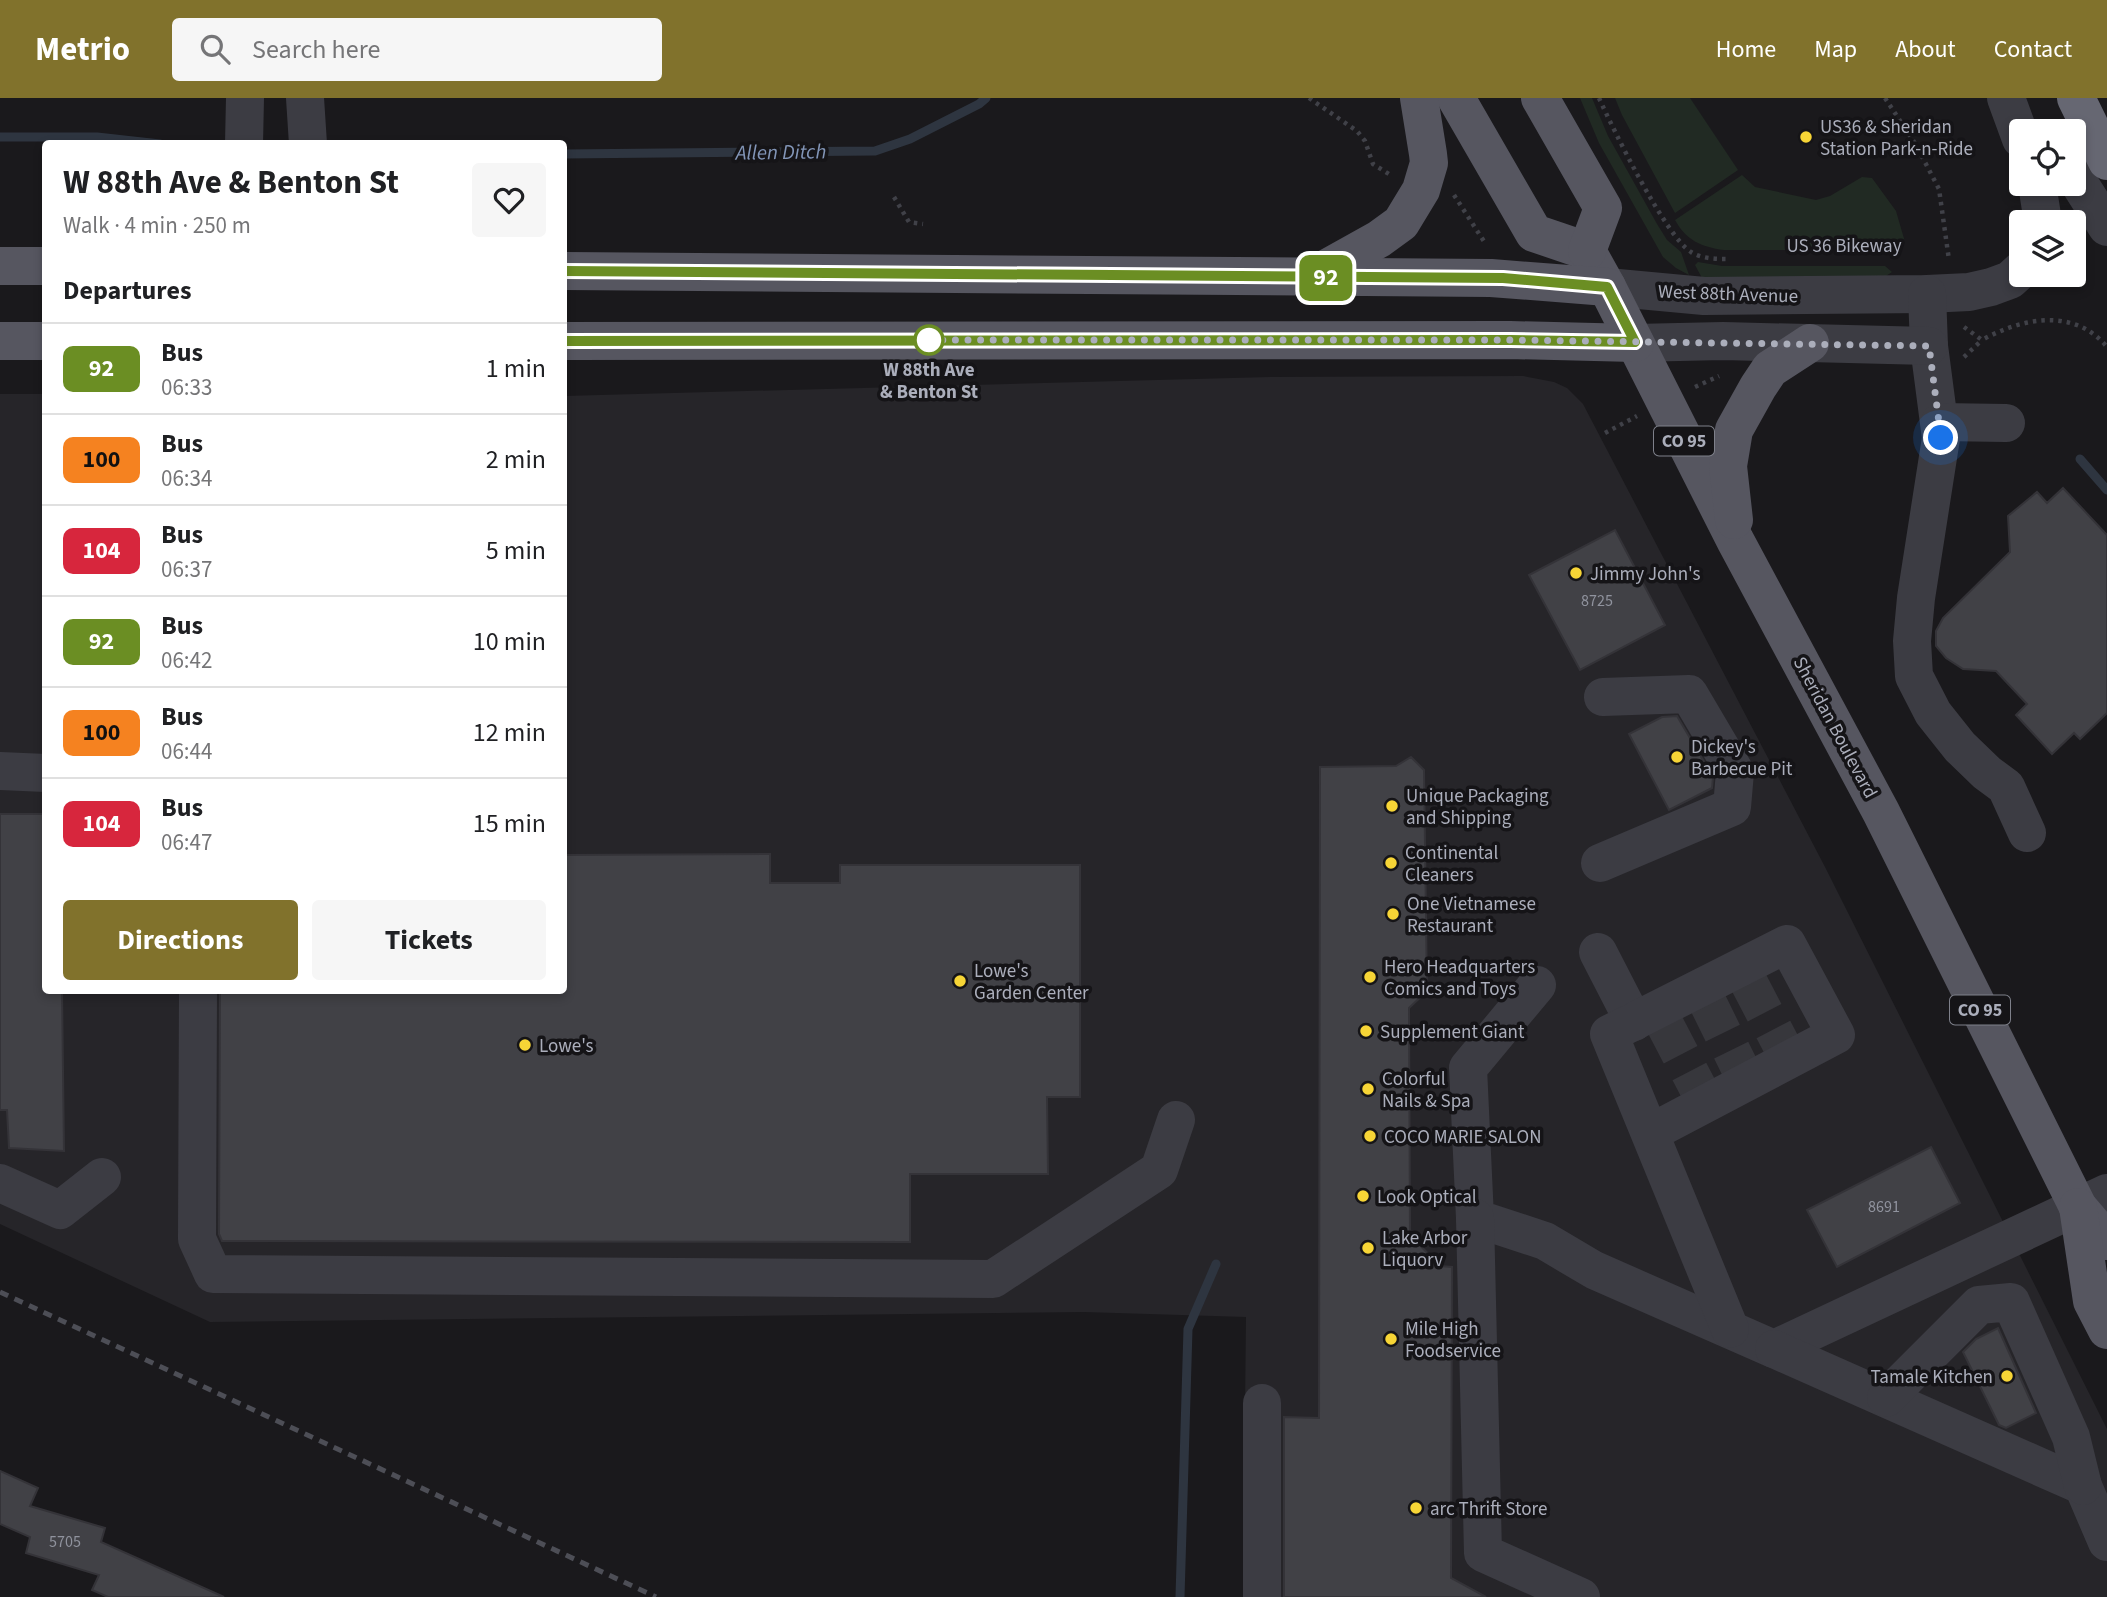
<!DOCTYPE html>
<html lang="en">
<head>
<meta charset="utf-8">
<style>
	:root { --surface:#fff; --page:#f6f6f6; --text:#202124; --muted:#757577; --line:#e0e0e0; --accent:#81722c }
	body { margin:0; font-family:"Source Sans 3",sans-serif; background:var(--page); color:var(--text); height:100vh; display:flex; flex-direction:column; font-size:26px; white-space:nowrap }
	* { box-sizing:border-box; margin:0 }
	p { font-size:23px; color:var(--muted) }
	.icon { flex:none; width:38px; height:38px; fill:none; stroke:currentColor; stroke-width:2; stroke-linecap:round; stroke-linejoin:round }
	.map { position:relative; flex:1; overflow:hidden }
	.drawer { position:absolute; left:42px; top:42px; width:525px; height:854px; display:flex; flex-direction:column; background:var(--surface); border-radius:7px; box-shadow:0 4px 10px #0003 }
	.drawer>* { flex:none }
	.badge { padding:0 14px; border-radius:10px; font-size:24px; line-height:46px }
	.tools { position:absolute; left:2009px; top:21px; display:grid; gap:14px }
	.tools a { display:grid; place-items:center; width:77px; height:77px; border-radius:7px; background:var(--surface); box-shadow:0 4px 10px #0003; font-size:35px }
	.you { position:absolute; width:35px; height:35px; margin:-18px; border:5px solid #fff; border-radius:50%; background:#1a73e8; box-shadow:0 0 0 10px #1a73e833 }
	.map>.badge { position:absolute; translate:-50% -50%; box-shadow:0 0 0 4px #fff }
	h2 { padding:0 21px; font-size:26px; line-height:63px }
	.round { display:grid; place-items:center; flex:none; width:74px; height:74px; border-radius:7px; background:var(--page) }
	.overview { display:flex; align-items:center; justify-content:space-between; height:119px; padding:0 21px }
	h1 { font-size:33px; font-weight:700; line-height:52px }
	.action { display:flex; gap:14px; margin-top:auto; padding:14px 21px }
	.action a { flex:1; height:80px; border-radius:7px; background:var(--accent); color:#fff; font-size:28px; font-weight:700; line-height:80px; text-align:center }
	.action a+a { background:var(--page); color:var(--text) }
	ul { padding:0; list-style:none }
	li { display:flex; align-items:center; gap:21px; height:91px; padding:0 21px; border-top:2px solid var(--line) }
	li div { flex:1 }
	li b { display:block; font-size:26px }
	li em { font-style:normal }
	li .badge { min-width:77px; font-weight:700; text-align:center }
	header { display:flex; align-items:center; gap:42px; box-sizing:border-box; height:98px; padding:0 35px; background:var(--accent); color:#fff }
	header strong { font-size:33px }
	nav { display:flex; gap:38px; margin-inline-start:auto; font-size:24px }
	.search { width:490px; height:63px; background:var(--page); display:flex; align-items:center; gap:18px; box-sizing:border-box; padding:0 24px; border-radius:7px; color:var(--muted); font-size:26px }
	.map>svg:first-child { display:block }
	.built { fill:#262529 }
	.green { fill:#212a23 }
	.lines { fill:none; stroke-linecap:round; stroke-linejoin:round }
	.stream { stroke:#2e3540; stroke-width:9 }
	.building { fill:#414146; stroke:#343338; stroke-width:2 }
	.minor-tunnel { stroke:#37373c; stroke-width:38; stroke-dasharray:38 19; stroke-linecap:butt }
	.path { stroke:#404148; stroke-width:4.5; stroke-dasharray:3.5 5; stroke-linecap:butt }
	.minor { stroke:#3c3c43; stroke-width:38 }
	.major { stroke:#565660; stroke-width:38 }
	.highway { stroke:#666772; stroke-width:38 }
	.rail { stroke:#4d4e56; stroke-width:5; stroke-dasharray:9 7; stroke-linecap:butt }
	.line-casing { stroke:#fff; stroke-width:16 }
	.line { stroke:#6b8e23; stroke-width:10 }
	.walk { stroke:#abaebb; stroke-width:7; stroke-dasharray:0 12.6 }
	.poi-dot { fill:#f7d536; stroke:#151417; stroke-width:2.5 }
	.stop-dot { fill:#fff; stroke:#6b8e23; stroke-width:3.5 }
	.labels { text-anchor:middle; stroke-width:7; stroke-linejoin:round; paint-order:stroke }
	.number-label { font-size:16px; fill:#90939e }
	.shield { fill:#151417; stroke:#7e808a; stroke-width:2 }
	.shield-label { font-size:18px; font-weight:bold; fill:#abaebb }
	.poi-label { font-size:19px; fill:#abaebb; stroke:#151417; text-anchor:start }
	.street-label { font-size:19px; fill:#abaebb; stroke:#151417 }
	.stop-label { font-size:19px; font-weight:bold; fill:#abaebb; stroke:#151417 }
	.water-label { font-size:21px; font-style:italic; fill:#8295b7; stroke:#151417 }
</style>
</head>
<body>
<header>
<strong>Metrio</strong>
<div class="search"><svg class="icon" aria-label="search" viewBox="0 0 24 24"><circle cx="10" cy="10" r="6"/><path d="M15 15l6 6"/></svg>Search here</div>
<nav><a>Home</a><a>Map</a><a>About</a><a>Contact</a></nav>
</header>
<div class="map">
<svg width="2107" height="1499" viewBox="0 0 2107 1499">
	<rect width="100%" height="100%" fill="#1a191c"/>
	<!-- built -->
	<polygon class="built" points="1523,278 1554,284 1567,290 1583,306 1825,769 2107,1331 2107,1499 1243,1499 1246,1219 1084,1214 210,1224 0,1126 0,296 45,296 46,892 564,892 564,298 1270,279"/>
	<!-- green -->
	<g class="green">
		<polygon points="1580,0 1592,0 1608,38 1657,126 1667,142 1681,154 1689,177 1676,170 1663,159 1599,45"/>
		<polygon points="1615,0 1690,0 1738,72 1675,115 1622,17"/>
		<path d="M 1742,77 L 1755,89 L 1816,102 L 1830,98 L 1862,79 L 1872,80 L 1896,113 L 1905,144 L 1885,152 L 1724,152 C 1701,149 1686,142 1675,122 Z"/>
		<polygon points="1698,164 1722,168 1885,168 1892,174 1886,178 1702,180 1695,167"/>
	</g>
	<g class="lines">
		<!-- stream -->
		<g class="stream">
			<polyline points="0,39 97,39 160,46"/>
			<polyline points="564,56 875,53 910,41 979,6 986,0"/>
			<polyline points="2080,361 2107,392"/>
			<polyline points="1180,1499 1188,1231 1216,1166"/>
		</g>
	</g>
	<!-- building -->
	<g class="building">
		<polygon points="2063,390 2107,437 2107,615 2080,641 2074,635 2052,656 2016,617 2027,606 1996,573 1963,571 1946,560 1936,548 1936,533 1943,520 2010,454 2008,418 2037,394 2047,405"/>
		<polygon points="1615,432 1665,527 1580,572 1529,477"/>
		<polygon points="1677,618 1713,679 1712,690 1669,712 1629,636 1662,619"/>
		<polygon points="1411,659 1424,672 1427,893 1409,910 1410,1137 1440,1168 1452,1169 1451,1480 1486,1499 1284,1499 1284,1319 1319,1320 1320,669 1396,668"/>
		<polygon points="0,716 46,716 46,892 62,892 64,1053 9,1050 7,1012 0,1012"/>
		<polygon points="770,756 770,785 840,785 840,767 1080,767 1080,999 1047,999 1048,1076 910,1076 910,1144 222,1143 219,1136 220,892 564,892 564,757"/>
		<polygon points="1931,1049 1960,1105 1837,1169 1807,1112"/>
		<polygon points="1998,1230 2036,1315 2006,1330 1999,1327 1963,1254 1976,1241"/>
		<polygon points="0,1373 38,1390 30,1408 105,1430 101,1444 224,1499 108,1499 92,1492 99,1477 26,1455 30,1439 0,1426"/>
	</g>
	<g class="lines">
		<!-- minor-tunnel -->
		<g class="minor-tunnel">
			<polyline points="1747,881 1782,948"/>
			<polyline points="1706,901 1739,968"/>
			<polyline points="1663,923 1698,990"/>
		</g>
		<!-- path -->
		<g class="path">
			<polyline points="1309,0 1357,33 1365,43 1373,66 1392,78"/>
			<path d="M 1599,0 C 1613,31 1666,139 1691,154 C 1702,161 1717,161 1729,161"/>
			<polyline points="1885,0 1916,47 1939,91 1949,162"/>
			<polyline points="1454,97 1485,145"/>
			<polyline points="894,99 909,124 923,126"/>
			<path d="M 1964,229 L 1982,242 C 2022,220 2074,209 2107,249"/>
			<polyline points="1964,259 1982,242"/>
			<polyline points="1695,289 1719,278"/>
			<polyline points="1605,335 1637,318"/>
		</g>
		<!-- minor -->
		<g class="minor">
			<polyline points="305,0 308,46"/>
			<polyline points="2006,0 2021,41"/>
			<polyline points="244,46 245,0"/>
			<polyline points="2074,77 2107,129"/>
			<polyline points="2037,86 2043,124"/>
			<polyline points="1607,189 1704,198 1927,196 1969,194 1991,189 2010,182 2021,172"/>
			<polyline points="1927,196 1929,248 1941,340 1916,500 1912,543 1914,578 1933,615 1960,649 1987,675 2006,689 2027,735"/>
			<polyline points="1635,245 1723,243 1929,248"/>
			<polyline points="1940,324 2006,325"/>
			<polyline points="0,673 46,675"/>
			<polyline points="1600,765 1732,709 1735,674 1689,596 1603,599"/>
			<polyline points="1598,854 1634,924"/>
			<polyline points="1537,887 1468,970 1475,1120 1545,1143 1594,1172 1774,1251 2107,1095"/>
			<polyline points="198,892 197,1141 213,1176 993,1181 1159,1072 1176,1022"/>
			<polyline points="1650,1035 1836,937 1787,846 1609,936 1730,1231"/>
			<polyline points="0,1085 60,1112 102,1079"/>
			<polyline points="1475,1120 1483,1455 1581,1499"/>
			<polyline points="1774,1251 2083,1388 2107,1444"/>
			<polyline points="1886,1300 1979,1207 2011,1204 2071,1339 2083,1388"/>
			<polyline points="1262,1305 1262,1499"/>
		</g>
		<!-- major -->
		<g class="major">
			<polyline points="1456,0 1534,135 1587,153 1607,189 1735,442 1881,714 2078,1109 2107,1143"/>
			<polyline points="1540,0 1603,110 1587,153"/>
			<polyline points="0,168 46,168"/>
			<polyline points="564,173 1491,180 1607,189"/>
			<polyline points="1311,179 1379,141 1401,125 1421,92 1429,65 1428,56 1419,0"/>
			<polyline points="0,243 46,243"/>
			<polyline points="564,243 1510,242 1635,245"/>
			<polyline points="1734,422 1728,368 1734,332 1758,289 1770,271 1810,245"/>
			<polyline points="2078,1109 2092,1203 2107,1232"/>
		</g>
		<!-- highway -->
		<polyline class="highway" points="2076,0 2107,63"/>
		<!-- rail -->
		<polyline class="rail" points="0,1194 656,1499"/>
	</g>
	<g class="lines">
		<!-- line casing -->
		<g class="line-casing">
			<polyline id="line" points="564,173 1503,180 1607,189 1635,244 1510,242 564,243"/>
		</g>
		<!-- line -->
		<use href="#line" class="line"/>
		<!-- walk -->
		<polyline class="walk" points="929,242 917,242 1510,242 1929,248 1941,340"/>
	</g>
	<!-- markers -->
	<g class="poi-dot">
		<circle cx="1806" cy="39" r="7"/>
		<circle cx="1576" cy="475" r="7"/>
		<circle cx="1677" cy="659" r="7"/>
		<circle cx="1392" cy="708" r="7"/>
		<circle cx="1391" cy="765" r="7"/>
		<circle cx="1393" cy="816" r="7"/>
		<circle cx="1370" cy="879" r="7"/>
		<circle cx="960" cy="883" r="7"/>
		<circle cx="1366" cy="933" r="7"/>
		<circle cx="525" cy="947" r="7"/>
		<circle cx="1368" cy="991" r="7"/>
		<circle cx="1370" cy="1038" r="7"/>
		<circle cx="1363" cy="1098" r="7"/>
		<circle cx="1368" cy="1150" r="7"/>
		<circle cx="1391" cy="1241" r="7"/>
		<circle cx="2007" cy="1278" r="7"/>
		<circle cx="1416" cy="1410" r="7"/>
	</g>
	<circle class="stop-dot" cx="929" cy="242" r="14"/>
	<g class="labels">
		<!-- number labels -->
		<g class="number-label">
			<text x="1597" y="508">8725</text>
			<text x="1884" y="1114">8691</text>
			<text x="65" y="1449">5705</text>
		</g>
		<!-- shield labels -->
		<g class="shield">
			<rect x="1654" y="328.5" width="60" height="29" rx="5"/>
			<rect x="1950" y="897.5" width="60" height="29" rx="5"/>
		</g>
		<g class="shield-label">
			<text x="1684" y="349">CO 95</text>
			<text x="1980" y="918">CO 95</text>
		</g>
		<!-- poi labels -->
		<g class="poi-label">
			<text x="1820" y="35">US36 &amp; Sheridan<tspan x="1820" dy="22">Station Park-n-Ride</tspan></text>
			<text x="1590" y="482">Jimmy John's</text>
			<text x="1691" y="655">Dickey's<tspan x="1691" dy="22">Barbecue Pit</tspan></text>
			<text x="1406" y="704">Unique Packaging<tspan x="1406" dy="22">and Shipping</tspan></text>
			<text x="1405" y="761">Continental<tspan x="1405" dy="22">Cleaners</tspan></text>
			<text x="1407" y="812">One Vietnamese<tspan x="1407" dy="22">Restaurant</tspan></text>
			<text x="1384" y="875">Hero Headquarters<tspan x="1384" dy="22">Comics and Toys</tspan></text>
			<text x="974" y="879">Lowe's<tspan x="974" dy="22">Garden Center</tspan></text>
			<text x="1380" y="940">Supplement Giant</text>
			<text x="539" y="954">Lowe's</text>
			<text x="1382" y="987">Colorful<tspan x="1382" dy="22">Nails &amp; Spa</tspan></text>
			<text x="1384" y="1045">COCO MARIE SALON</text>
			<text x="1377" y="1105">Look Optical</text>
			<text x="1382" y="1146">Lake Arbor<tspan x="1382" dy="22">Liquorv</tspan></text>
			<text x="1405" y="1237">Mile High<tspan x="1405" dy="22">Foodservice</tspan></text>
			<text x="1993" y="1285" text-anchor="end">Tamale Kitchen</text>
			<text x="1430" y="1417">arc Thrift Store</text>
		</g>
		<!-- street labels -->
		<g class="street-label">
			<text x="1844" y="154">US 36 Bikeway</text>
			<text transform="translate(1728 195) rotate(2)" y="7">West 88th Avenue</text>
			<text transform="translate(1836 629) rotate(62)" y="7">Sheridan Boulevard</text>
		</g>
		<!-- stop labels -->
		<g class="stop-label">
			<text x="929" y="278">W 88th Ave<tspan x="929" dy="22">&amp; Benton St</tspan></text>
		</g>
		<!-- water labels -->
		<g class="water-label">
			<text transform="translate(781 54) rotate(-1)" y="7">Allen Ditch</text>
		</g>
	</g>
</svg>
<div class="tools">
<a><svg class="icon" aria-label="locate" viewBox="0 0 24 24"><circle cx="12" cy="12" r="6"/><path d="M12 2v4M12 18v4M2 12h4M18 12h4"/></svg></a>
<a><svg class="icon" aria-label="layers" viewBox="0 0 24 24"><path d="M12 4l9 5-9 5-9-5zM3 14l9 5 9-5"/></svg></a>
</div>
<div class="you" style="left:1941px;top:340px"></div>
<b class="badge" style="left:1326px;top:180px;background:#6b8e23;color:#fff">92</b>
<section class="drawer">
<div class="overview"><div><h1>W 88th Ave &amp; Benton St</h1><p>Walk · 4 min · 250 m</p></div><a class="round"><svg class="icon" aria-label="heart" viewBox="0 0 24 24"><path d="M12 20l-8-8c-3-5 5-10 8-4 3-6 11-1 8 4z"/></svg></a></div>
<h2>Departures</h2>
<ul>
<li><span class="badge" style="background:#6b8e23;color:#fff">92</span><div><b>Bus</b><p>06:33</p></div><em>1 min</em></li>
<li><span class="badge" style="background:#f58220;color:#111">100</span><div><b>Bus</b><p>06:34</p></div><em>2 min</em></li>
<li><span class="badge" style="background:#d7263d;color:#fff">104</span><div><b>Bus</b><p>06:37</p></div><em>5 min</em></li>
<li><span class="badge" style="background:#6b8e23;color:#fff">92</span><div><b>Bus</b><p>06:42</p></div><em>10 min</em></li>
<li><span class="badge" style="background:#f58220;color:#111">100</span><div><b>Bus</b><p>06:44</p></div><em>12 min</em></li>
<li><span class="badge" style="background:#d7263d;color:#fff">104</span><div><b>Bus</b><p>06:47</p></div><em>15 min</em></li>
</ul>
<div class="action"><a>Directions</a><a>Tickets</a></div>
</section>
</div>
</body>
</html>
